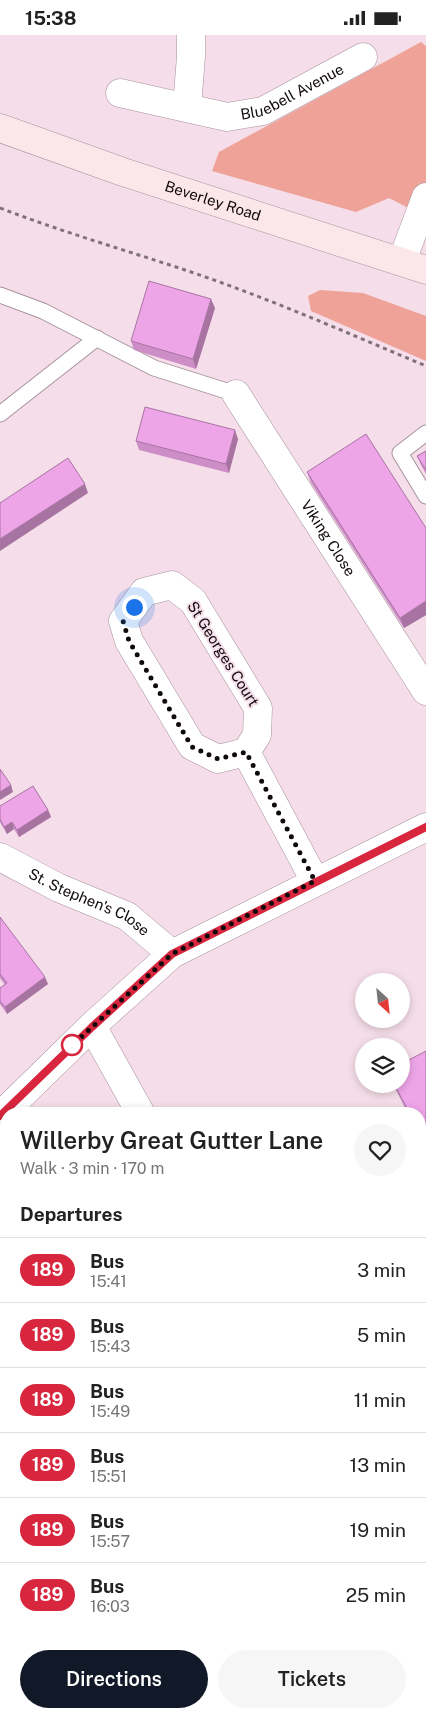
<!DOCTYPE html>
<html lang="en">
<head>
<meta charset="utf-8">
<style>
	:root { --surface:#fff; --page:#f6f6f6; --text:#222; --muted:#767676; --line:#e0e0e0; --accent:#111827 }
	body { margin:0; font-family:"Public Sans",sans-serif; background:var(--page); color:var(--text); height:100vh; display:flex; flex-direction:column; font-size:19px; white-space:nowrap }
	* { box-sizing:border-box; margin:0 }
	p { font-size:16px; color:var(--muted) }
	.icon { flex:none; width:28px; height:28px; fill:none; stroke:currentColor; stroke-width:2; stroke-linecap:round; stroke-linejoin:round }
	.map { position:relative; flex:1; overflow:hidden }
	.sheet { position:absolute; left:0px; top:1072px; width:426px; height:611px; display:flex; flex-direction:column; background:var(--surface); border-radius:20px 20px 0 0; box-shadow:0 2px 8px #0003 }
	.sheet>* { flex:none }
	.badge { padding:0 10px; border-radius:16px; font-size:18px; line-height:32px }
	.needle { width:32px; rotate:153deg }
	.controls { position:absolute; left:355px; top:938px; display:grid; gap:10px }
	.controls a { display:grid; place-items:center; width:55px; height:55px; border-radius:50%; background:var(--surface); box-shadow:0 2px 8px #0003; font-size:25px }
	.you { position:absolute; width:25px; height:25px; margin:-12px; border:4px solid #fff; border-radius:50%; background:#1a73e8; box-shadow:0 0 0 8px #1a73e833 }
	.map>.badge { position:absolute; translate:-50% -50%; box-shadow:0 0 0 2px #fff }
	h2 { padding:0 20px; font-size:19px; line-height:45px }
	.round { display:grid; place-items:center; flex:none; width:52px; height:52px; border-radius:26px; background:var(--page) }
	.overview { display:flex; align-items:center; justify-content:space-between; height:85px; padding:0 20px }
	h1 { font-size:24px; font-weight:600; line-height:38px }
	.primary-button { display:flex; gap:10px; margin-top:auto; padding:10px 20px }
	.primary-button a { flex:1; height:58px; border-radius:30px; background:var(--accent); color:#fff; font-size:20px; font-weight:600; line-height:58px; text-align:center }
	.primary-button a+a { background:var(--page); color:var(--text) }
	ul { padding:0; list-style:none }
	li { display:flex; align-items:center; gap:15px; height:65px; padding:0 20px; border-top:1px solid var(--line) }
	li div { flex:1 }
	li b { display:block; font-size:19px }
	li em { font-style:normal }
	li .badge { min-width:55px; font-weight:700; text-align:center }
	.status { display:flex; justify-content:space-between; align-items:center; height:35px; padding:0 25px; background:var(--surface); direction:ltr }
	.status svg { height:14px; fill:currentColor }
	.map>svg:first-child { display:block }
	.green { fill:#efa298 }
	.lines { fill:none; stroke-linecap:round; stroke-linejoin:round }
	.service-casing { stroke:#a7929c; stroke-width:17 }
	.minor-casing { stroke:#a7929c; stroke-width:29 }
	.secondary-casing { stroke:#a7929c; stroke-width:29 }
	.path { stroke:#817279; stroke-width:3; stroke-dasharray:4 4; stroke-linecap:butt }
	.service { stroke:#fff; stroke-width:15 }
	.minor { stroke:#fff; stroke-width:28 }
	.secondary { stroke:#fbe6ea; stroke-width:28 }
	.wall { fill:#cd8ec8 }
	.shaded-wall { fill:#a774a2 }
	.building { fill:#eea5e8; stroke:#a774a2 }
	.line-casing { stroke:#fff; stroke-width:11 }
	.line { stroke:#d7263d; stroke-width:8 }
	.walk { stroke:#110a0d; stroke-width:5; stroke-dasharray:0 9 }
	.stop-dot { fill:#fff; stroke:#d7263d; stroke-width:2.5 }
	.labels { text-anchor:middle; stroke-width:4; stroke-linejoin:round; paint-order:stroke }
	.street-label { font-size:15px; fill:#110a0d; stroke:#f5dee9 }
</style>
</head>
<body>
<div class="status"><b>15:38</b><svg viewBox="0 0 49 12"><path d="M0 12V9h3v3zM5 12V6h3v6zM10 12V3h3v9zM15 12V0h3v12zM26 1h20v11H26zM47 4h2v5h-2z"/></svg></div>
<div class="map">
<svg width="426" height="1683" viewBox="0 0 426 1683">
	<rect width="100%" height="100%" fill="#f5dee9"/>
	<!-- green -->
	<g class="green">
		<polygon points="421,7 426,11 426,182 389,163 356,177 212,136 219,117"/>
		<polygon points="320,255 363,258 426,281 426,326 311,276 308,261"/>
	</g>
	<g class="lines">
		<!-- service casing -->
		<g class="service-casing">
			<g id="service">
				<polyline points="0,260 43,276 154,333 236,359"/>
				<polyline points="0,379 97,303"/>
				<polyline points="426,398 400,418 426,461"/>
				<polyline points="56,1683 60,1678"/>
			</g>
		</g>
		<!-- minor casing -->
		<g class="minor-casing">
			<g id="minor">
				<path id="s1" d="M 120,58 L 227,82 L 263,76 L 363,22"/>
				<polyline points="187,72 191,21 191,0"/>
				<polyline points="402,226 426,162"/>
				<path id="s2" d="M 236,359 L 426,656"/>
				<polyline points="246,717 257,700 258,673 193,566 172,550 144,557 123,586 129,606 192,711 218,724 246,717 315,846"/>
				<path id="s3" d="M 0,822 L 59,853 L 127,881 L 172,919"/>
				<polyline points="92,991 141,1079"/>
				<polyline points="0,1081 92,991 172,919 426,792"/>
				<polyline points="420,1560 426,1570"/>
				<polyline points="0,1588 6,1592"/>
				<polyline points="149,1678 158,1683"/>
			</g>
		</g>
		<!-- secondary casing -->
		<g class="secondary-casing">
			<g id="secondary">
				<path id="s4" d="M 0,93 L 123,137 L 426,235"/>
			</g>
		</g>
		<!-- path -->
		<path class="path" d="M 0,173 C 65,198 132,217 197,239 C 275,266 350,299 426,331"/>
		<!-- service -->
		<use href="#service" class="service"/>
		<!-- minor -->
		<use href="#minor" class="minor"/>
		<!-- secondary -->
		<use href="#secondary" class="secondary"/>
	</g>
	<!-- wall -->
	<g class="wall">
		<polygon points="215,273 196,334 134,315 131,306"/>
		<polygon points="238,404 229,438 139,415 136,406"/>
		<polygon points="426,416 426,439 421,430 417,421"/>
		<polygon points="307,437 426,493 426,580 404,593 311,448"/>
		<polygon points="0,771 48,775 51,782 19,802 14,794 7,799 0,787"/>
		<polygon points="0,882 48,949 7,979 0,969 0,953 5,950 0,943"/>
		<polygon points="426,1016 426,1114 420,1102 420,1079 408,1079 393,1049 401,1049"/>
	</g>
	<!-- shaded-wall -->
	<g class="shaded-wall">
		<polygon points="211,264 215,273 196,334 193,324"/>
		<polygon points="235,395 238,404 229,438 226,429"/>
		<polygon points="85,449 88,458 0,516 0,504"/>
		<polygon points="426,566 426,580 404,593 400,583"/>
		<polygon points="11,750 13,757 0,765 0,757"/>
		<polygon points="48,775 51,782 19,802 17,795"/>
		<polygon points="12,787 14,794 7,799 4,792"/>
		<polygon points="45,942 48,949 7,979 5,972"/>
	</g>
	<!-- building -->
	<g class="building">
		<polygon points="149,246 211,264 193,324 131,306"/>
		<polygon points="145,372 235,395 226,429 136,406"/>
		<polygon points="366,399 426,493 426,566 400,583 307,437"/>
		<polygon points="426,416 426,435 417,421"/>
		<polygon points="68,423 85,449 0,504 0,468"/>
		<polygon points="0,734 11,750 0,757"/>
		<polygon points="33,751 48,775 17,795 12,787 4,792 0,784 0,771"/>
		<polygon points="0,882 45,942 5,972 0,966 0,953 7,948 0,939"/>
		<polygon points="426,1016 426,1111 420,1099 420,1079 410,1079 394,1049 401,1049 401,1029"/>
	</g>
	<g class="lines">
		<!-- line casing -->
		<g class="line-casing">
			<polyline id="line" points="0,1081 92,992 172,919 426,792"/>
		</g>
		<!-- line -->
		<use href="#line" class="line"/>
		<!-- walk -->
		<polyline class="walk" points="72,1010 67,1015 172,919 315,846 246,717 218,724 192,712 129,606 123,586 134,572"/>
	</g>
	<!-- markers -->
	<circle class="stop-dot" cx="72" cy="1010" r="10"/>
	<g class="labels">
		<!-- street labels -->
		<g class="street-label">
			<text dy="5" stroke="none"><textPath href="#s1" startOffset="180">Bluebell Avenue</textPath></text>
			<text dy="5" stroke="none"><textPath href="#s4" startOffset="225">Beverley Road</textPath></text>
			<text dy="5" stroke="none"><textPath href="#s2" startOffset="171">Viking Close</textPath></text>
			<text transform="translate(223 619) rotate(58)" y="5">St Georges Court</text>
			<text dy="5" stroke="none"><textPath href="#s3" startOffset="100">St. Stephen's Close</textPath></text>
		</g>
	</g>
</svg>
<div class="controls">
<a><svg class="needle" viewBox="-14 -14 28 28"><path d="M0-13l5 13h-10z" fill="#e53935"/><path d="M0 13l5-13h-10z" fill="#767676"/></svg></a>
<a><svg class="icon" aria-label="layers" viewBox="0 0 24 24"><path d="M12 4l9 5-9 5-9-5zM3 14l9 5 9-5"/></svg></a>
</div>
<div class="you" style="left:134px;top:572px"></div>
<section class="sheet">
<div class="overview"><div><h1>Willerby Great Gutter Lane</h1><p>Walk · 3 min · 170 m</p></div><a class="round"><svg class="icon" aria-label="heart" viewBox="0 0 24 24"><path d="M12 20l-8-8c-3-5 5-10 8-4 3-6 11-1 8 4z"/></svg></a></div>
<h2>Departures</h2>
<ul>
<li><span class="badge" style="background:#d7263d;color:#fff">189</span><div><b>Bus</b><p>15:41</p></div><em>3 min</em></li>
<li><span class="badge" style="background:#d7263d;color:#fff">189</span><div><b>Bus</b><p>15:43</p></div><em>5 min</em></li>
<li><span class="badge" style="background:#d7263d;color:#fff">189</span><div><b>Bus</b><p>15:49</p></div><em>11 min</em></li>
<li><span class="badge" style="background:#d7263d;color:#fff">189</span><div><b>Bus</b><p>15:51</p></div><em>13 min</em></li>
<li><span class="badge" style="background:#d7263d;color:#fff">189</span><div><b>Bus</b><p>15:57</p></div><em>19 min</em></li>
<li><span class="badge" style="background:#d7263d;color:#fff">189</span><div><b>Bus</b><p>16:03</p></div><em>25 min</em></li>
</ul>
<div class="primary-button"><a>Directions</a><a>Tickets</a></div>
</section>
</div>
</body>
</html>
